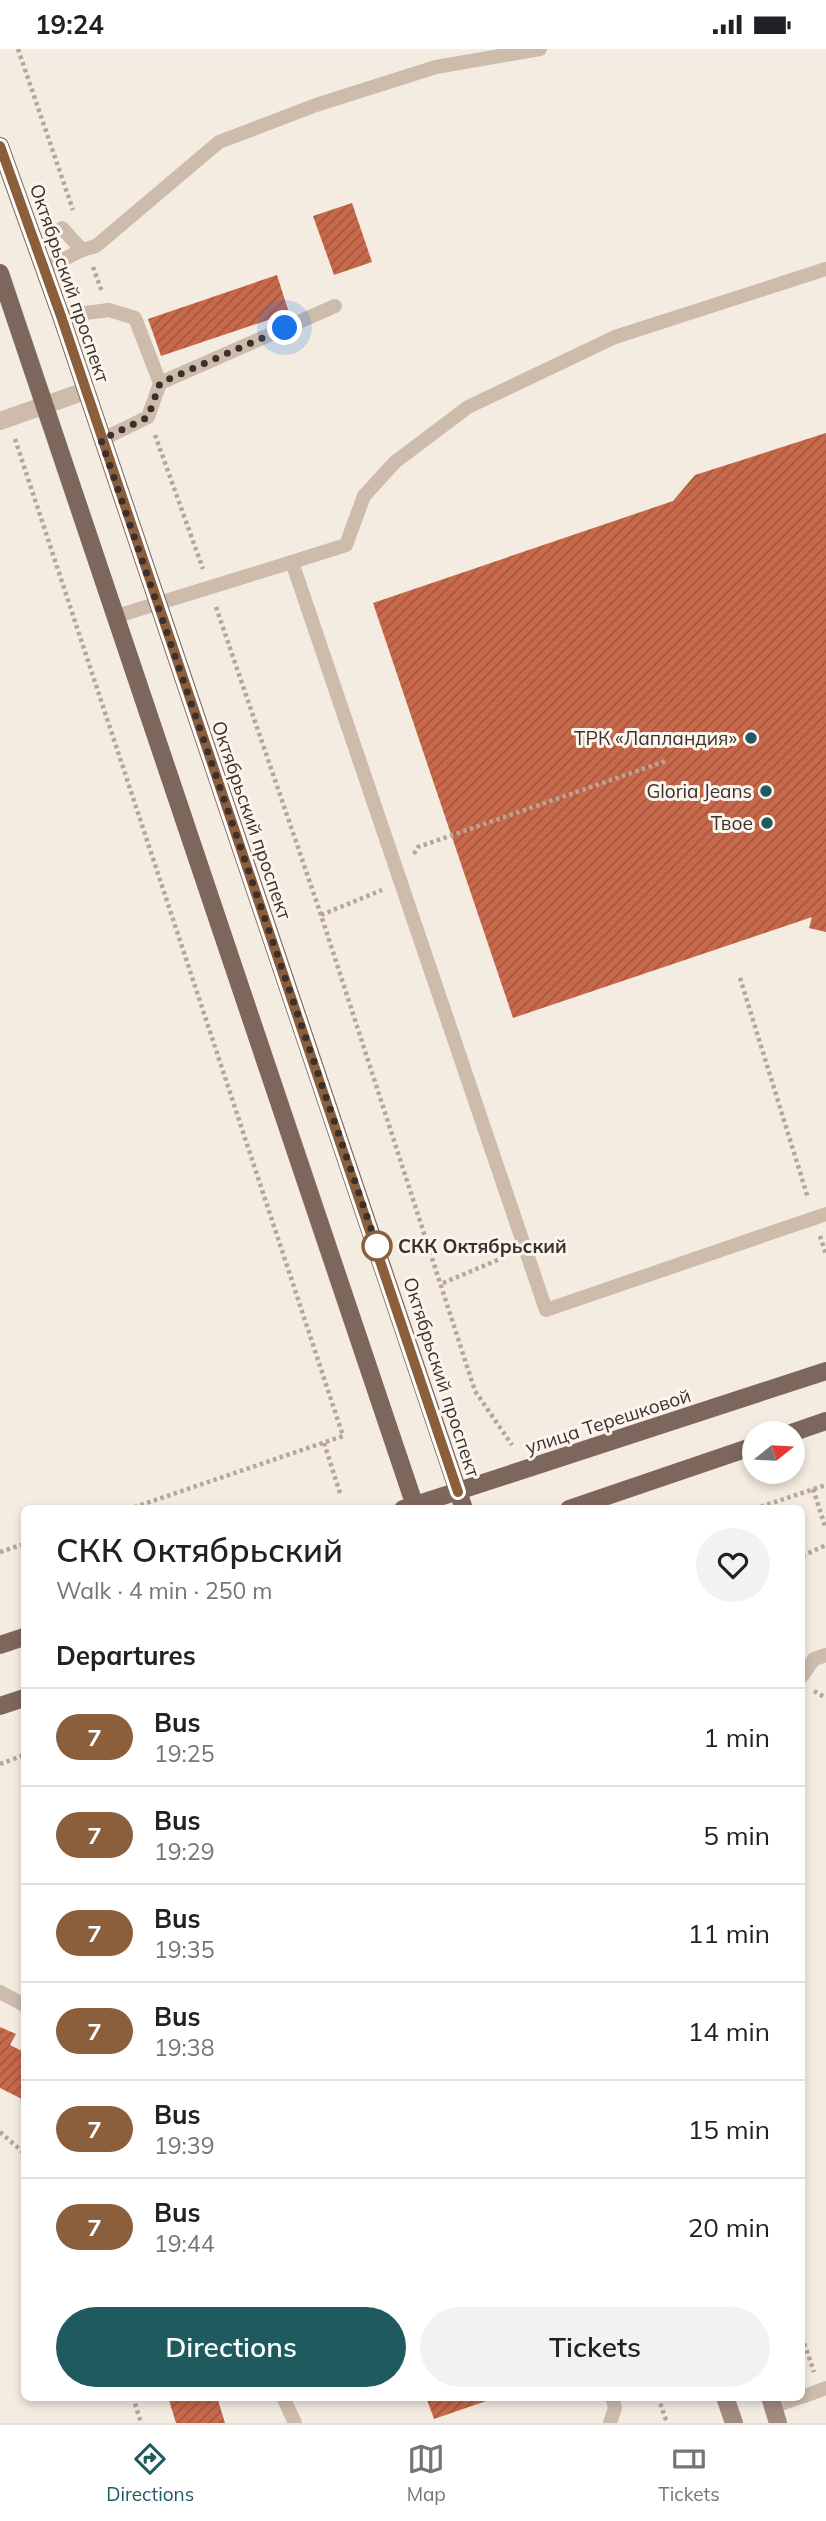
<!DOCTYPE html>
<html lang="en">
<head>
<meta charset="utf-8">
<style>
	:root { --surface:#fff; --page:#f2f2f2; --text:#202124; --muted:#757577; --line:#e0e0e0; --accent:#1f5a5e }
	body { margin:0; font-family:Mulish,sans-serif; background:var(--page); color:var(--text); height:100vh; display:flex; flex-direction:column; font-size:26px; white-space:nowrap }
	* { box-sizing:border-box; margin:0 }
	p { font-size:23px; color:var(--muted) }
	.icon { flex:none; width:38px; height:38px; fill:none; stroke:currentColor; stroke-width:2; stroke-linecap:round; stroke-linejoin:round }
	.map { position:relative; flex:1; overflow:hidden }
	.details { position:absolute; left:21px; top:1456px; width:784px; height:896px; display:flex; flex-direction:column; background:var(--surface); border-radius:10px; box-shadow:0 4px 10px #0003 }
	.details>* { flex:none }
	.badge { padding:0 14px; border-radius:23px; font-size:24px; line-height:46px }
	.needle { width:46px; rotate:72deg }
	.fabs { position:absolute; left:742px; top:1372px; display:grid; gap:14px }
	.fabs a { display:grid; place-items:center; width:63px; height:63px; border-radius:50%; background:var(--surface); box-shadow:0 4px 10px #0003; font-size:35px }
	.you { position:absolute; width:35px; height:35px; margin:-18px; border:5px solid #fff; border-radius:50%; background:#1a73e8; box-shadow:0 0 0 10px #1a73e833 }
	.map>.badge { position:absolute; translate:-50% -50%; box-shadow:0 0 0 4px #fff }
	h2 { padding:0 35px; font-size:26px; line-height:63px }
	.round { display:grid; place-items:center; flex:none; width:74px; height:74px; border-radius:37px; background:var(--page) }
	.headline { display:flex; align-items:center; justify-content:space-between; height:119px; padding:0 35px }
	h1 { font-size:33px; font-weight:600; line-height:52px }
	.button { display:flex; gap:14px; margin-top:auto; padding:14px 35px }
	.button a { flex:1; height:80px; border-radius:42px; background:var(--accent); color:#fff; font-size:28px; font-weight:600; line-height:80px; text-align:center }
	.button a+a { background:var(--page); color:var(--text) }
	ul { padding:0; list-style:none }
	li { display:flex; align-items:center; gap:21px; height:98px; padding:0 35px; border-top:2px solid var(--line) }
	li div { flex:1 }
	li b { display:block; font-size:26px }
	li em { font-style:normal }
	li .badge { min-width:77px; font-weight:700; text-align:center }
	.status { display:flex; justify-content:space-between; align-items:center; height:49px; padding:0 35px; background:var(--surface); direction:ltr }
	.status svg { height:19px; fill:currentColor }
	.tabs { display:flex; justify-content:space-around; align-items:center; height:98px; border-top:2px solid var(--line); background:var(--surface); font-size:19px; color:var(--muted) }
	.tabs a { display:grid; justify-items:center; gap:4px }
	.tabs .current { color:var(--accent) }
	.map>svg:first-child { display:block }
	.building { fill:url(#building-hatch) }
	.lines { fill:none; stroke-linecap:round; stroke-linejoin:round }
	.path { stroke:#b9a596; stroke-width:4.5; stroke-dasharray:3.5 3.5; stroke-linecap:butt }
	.service { stroke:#cdbbac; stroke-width:14 }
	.tertiary { stroke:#cdbbac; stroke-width:18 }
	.secondary { stroke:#a18a7d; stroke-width:18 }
	.primary { stroke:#7d675c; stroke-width:18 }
	.line-casing { stroke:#fff; stroke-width:16 }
	.line { stroke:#8b5e3c; stroke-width:10 }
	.walk { stroke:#3b302b; stroke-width:7; stroke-dasharray:0 12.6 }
	.poi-dot { fill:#1f5a5e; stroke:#fbf5ee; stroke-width:2.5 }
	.stop-dot { fill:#fff; stroke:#8b5e3c; stroke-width:3.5 }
	.labels { text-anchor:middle; stroke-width:6; stroke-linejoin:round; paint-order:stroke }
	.street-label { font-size:19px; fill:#3b302b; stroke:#fbf5ee }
	.poi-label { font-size:19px; fill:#3b302b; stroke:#fbf5ee; text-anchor:end }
	.stop-label { font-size:19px; font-weight:bold; fill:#3b302b; stroke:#fbf5ee; text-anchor:start }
</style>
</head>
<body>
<div class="status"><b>19:24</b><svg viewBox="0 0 49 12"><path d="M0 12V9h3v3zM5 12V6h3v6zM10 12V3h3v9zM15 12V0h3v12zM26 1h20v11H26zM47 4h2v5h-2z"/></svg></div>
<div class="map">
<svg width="826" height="2374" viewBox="0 0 826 2374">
	<defs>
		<pattern id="building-hatch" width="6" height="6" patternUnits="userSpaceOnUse" patternTransform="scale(1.75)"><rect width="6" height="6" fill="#c8694b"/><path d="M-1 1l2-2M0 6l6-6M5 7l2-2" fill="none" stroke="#a4573f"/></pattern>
	</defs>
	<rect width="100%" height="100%" fill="#f4ebe1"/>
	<!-- building -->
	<g class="building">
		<polygon points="352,154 372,213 334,226 313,167"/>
		<polygon points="277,226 289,264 161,307 148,270"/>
		<polygon points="826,384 826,883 809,879 812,868 513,969 373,554 673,452 695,426"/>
		<polygon points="0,1978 16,1985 10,1996 24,2003 24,2051 0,2039"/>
		<polygon points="168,2348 217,2348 225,2374 176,2374"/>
		<polygon points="426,2348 488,2348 489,2351 434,2370"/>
	</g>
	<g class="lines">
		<!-- path -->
		<g class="path">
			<polyline points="18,0 73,161"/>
			<polyline points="93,218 102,243"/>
			<polyline points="155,386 203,520"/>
			<polyline points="15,390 343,1387 129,1460"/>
			<polyline points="216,558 321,866 475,1342 512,1396"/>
			<polyline points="414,805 418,798 666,712"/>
			<polyline points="321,866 382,841"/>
			<polyline points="740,929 808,1149"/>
			<polyline points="820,1187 826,1205"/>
			<polyline points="443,1234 507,1207"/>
			<polyline points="324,1394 340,1444"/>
			<polyline points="813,1440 826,1480"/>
			<polyline points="754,1460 826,1436"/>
			<polyline points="0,1503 24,1495"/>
			<polyline points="802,1507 826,1496"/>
			<polyline points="814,1642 826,1649"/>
			<polyline points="0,1715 24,1706"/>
			<polyline points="0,2083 24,2104"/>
			<polyline points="802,2288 814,2323"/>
			<polyline points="133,2348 141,2374"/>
			<polyline points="658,2348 667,2374"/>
		</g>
		<!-- service -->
		<g class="service">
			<polyline points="62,179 82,201 96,197 219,93 316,56 436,18 540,0"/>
			<polyline points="44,220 82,201"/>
			<polyline points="826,220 615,288 468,358 395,413 364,447 346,496 292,513 546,1261 826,1165"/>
			<polyline points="61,267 109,261 135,269 160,334 148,368 101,391"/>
			<polyline points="160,334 335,257"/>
			<polyline points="117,567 292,513"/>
			<polyline points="802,1627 814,1610 826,1606"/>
			<polyline points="0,1943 24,1956"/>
			<polyline points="283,2348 295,2374"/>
			<polyline points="802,2348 826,2339"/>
			<polyline points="773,2358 800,2348"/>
			<polyline points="610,2374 615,2359 612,2348"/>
		</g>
		<!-- tertiary -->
		<polyline class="tertiary" points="0,372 85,342"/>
		<!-- secondary -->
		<g class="secondary">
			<polyline points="725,2348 734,2374"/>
			<polyline points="770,2348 778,2374"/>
		</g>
		<!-- primary -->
		<g class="primary">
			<polyline points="0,97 61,267 464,1460"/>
			<polyline points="0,224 416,1460"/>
			<polyline points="791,1384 826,1372"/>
			<polyline points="403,1460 826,1322"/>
			<polyline points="569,1460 754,1397"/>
			<polyline points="0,1596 24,1588"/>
			<polyline points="0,1657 24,1649"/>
		</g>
	</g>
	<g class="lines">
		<!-- line casing -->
		<g class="line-casing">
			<polyline id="line" points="0,97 61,267 458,1443"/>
		</g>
		<!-- line -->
		<use href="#line" class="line"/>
		<!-- walk -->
		<polyline class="walk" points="285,279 160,334 148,368 101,391 377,1197"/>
	</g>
	<!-- markers -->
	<g class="poi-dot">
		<circle cx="751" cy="689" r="7"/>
		<circle cx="766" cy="742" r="7"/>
		<circle cx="767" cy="774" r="7"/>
	</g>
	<circle class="stop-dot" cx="377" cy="1197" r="14"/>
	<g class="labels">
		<!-- street labels -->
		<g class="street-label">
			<text transform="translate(70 234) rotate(71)" y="7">Октябрьский проспект</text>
			<text transform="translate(252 771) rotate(71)" y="7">Октябрьский проспект</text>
			<text transform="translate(442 1328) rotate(72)" y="7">Октябрьский проспект</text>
			<text transform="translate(608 1372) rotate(-18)" y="7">улица Терешковой</text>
		</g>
		<!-- poi labels -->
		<g class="poi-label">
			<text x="737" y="696">ТРК «Лапландия»</text>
			<text x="752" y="749">Gloria Jeans</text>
			<text x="753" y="781">Твое</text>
		</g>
		<!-- stop labels -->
		<g class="stop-label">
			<text x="398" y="1204">СКК Октябрьский</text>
		</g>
	</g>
</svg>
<div class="fabs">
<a><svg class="needle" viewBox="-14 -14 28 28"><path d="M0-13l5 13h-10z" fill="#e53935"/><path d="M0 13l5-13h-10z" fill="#757577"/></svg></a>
</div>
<div class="you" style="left:285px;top:279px"></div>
<section class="details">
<div class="headline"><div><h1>СКК Октябрьский</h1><p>Walk · 4 min · 250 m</p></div><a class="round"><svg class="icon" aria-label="heart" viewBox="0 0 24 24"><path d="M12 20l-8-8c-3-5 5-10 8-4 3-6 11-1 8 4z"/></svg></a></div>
<h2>Departures</h2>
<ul>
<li><span class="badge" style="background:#8b5e3c;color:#fff">7</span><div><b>Bus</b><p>19:25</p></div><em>1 min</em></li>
<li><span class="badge" style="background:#8b5e3c;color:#fff">7</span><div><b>Bus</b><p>19:29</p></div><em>5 min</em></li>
<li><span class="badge" style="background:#8b5e3c;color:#fff">7</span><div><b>Bus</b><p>19:35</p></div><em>11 min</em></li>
<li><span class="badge" style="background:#8b5e3c;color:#fff">7</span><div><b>Bus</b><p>19:38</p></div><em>14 min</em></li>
<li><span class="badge" style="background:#8b5e3c;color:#fff">7</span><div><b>Bus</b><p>19:39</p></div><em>15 min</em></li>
<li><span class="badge" style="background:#8b5e3c;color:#fff">7</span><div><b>Bus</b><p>19:44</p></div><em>20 min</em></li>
</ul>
<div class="button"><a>Directions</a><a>Tickets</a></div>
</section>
</div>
<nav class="tabs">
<a class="current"><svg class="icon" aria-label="directions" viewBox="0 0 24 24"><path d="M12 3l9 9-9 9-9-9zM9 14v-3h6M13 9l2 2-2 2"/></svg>Directions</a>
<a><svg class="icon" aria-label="map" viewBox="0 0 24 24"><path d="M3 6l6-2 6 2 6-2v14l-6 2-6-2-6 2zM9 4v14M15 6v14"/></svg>Map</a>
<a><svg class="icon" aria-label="tickets" viewBox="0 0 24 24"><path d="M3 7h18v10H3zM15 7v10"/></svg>Tickets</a>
</nav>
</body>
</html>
